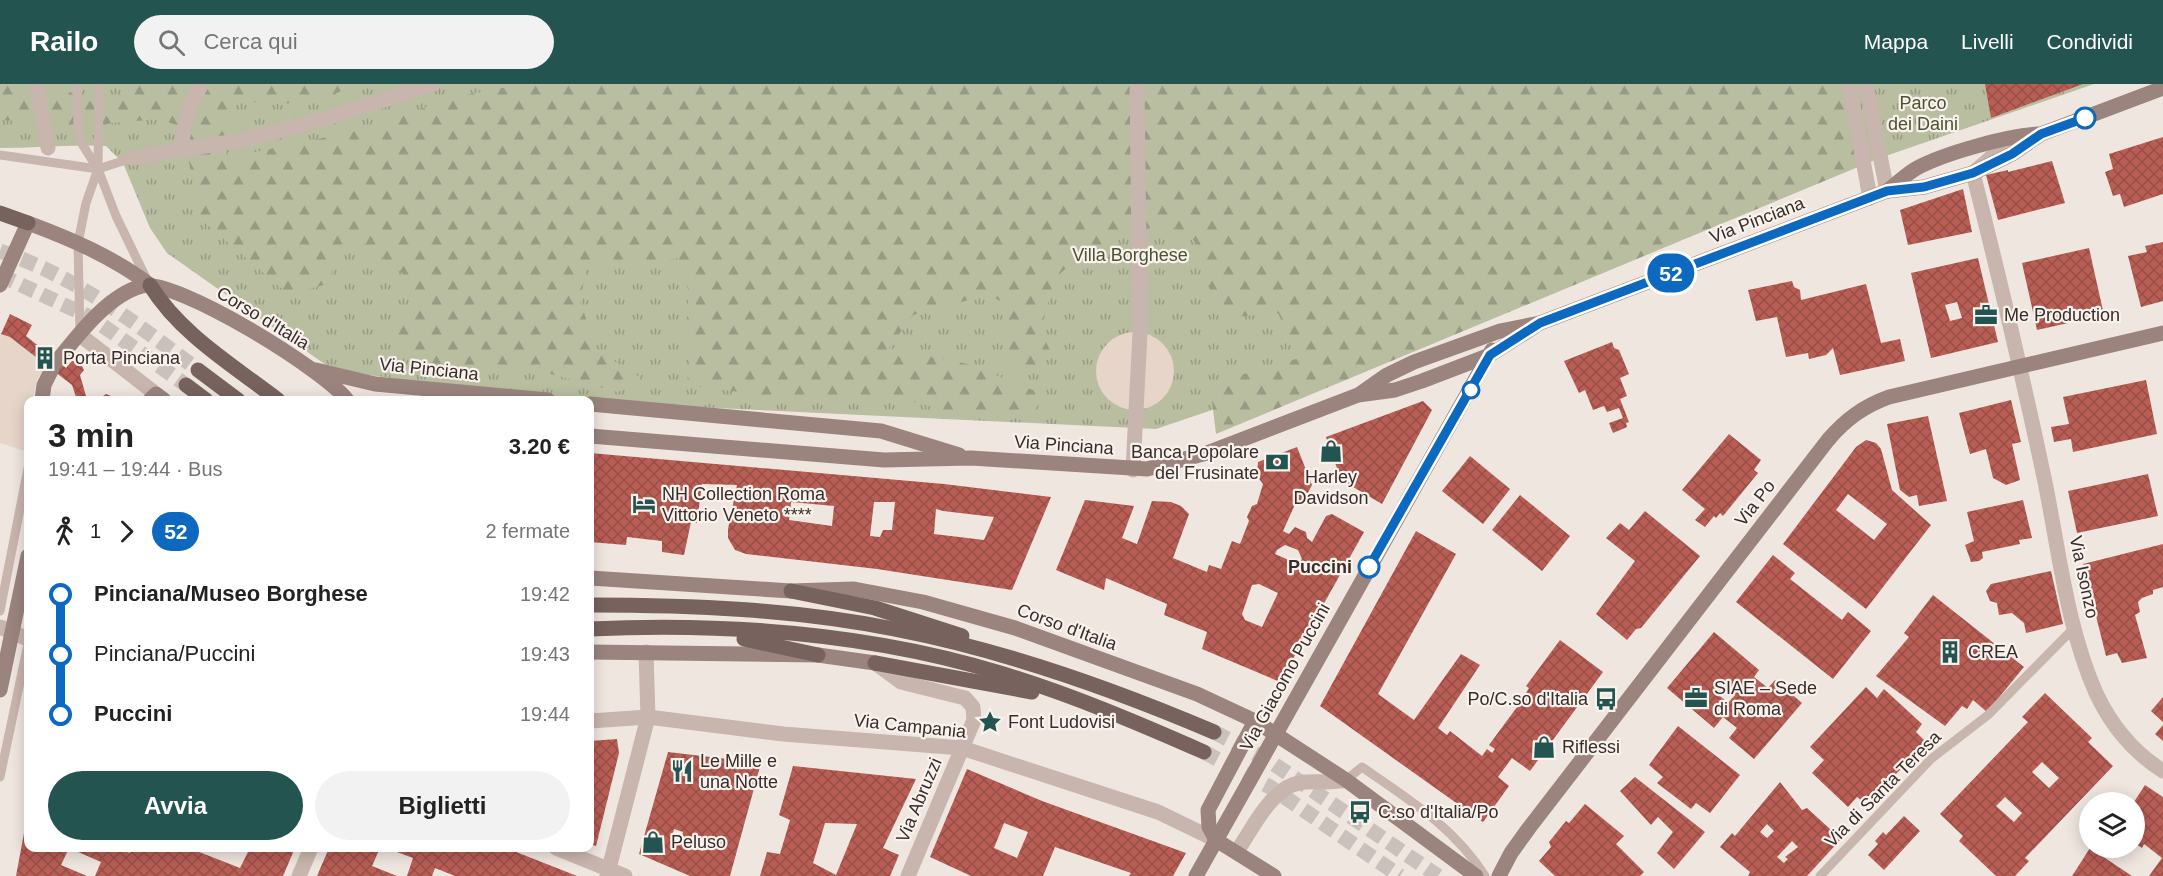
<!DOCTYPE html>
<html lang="it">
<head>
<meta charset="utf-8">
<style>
	:root { --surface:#fff; --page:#f2f2f2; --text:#222; --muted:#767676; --accent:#245450 }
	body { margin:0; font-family:Arial,sans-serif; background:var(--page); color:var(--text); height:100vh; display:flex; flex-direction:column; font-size:22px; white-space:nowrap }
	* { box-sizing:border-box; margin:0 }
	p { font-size:20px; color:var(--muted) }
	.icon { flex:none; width:33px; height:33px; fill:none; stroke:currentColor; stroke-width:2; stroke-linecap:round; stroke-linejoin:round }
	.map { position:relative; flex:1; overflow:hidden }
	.panel { position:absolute; left:24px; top:312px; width:570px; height:456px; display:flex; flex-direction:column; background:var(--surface); border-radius:12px; box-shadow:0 3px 15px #0003 }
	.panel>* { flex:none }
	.badge { padding:0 12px; border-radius:20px; font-size:21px; line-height:39px }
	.buttons { position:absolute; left:2079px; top:708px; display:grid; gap:12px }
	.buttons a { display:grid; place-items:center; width:66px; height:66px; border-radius:50%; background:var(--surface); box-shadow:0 3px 15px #0003; font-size:30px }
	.map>.badge { position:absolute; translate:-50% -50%; box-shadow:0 0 0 3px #fff }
	.legs { display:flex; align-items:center; gap:9px; height:66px; padding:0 24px; font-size:20px }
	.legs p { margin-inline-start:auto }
	.headline { display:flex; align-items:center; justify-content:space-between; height:102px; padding:0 24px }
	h1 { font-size:33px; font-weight:600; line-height:45px }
	.action { display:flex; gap:12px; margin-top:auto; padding:12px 24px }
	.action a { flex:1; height:69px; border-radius:36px; background:var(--accent); color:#fff; font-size:24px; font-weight:600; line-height:69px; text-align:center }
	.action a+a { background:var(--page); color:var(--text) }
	ul { padding:0 24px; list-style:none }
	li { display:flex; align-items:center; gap:21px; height:60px; font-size:22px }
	li i { display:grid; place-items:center; width:9px; height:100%; margin:0 8px; background:currentColor }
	li i::after { content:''; width:15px; height:15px; margin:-8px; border:4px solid; border-radius:50%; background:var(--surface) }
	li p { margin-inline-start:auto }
	li:first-child i { background:linear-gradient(#0000 50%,currentColor 0) }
	li:last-child i { background:linear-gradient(currentColor 50%,#0000 0) }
	header { display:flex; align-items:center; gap:36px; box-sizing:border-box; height:84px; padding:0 30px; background:var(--accent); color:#fff }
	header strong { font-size:28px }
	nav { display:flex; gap:33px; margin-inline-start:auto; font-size:21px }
	.search { width:420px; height:54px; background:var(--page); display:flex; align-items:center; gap:15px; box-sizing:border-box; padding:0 21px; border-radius:33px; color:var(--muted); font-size:22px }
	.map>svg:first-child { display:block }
	.grass { fill:url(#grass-tufts) }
	.forest { fill:url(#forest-firs) }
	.plaza { fill:#e7d5c9 }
	.building { fill:url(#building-cross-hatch); fill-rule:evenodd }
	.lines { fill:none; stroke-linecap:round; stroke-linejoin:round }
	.primary-tunnel { stroke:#cbc1bc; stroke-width:15; stroke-dasharray:15 8; stroke-linecap:butt }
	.lane { stroke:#c8b5ad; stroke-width:9 }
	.street { stroke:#c8b5ad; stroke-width:15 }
	.secondary { stroke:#9b847e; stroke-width:15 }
	.primary { stroke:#77625d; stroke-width:15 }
	.line-1-casing { stroke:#fff; stroke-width:14 }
	.line-1 { stroke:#0c69bf; stroke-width:9 }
	.stop-1-dot { fill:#fff; stroke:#0c69bf; stroke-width:3 }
	.labels { text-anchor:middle; stroke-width:4.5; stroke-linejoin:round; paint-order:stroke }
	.park-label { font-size:18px; fill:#4b5231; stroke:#f8f1ec }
	.street-label { font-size:18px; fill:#372d2b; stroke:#f8f1ec }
	.poi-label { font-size:18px; fill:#372d2b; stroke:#f8f1ec; text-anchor:start }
	.stop-label { font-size:18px; font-weight:bold; fill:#372d2b; stroke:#f8f1ec; text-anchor:end }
</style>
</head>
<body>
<header>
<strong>Railo</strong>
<div class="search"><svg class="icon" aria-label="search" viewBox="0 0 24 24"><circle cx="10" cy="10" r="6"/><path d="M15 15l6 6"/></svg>Cerca qui</div>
<nav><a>Mappa</a><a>Livelli</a><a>Condividi</a></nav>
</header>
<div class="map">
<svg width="2163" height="792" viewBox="0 0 2163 792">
	<defs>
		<pattern id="grass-tufts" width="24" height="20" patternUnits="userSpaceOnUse" patternTransform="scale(1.5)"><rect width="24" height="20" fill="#b9bea1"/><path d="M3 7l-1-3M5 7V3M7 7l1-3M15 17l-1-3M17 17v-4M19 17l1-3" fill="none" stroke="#979b83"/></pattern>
		<pattern id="forest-firs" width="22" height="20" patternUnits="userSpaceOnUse" patternTransform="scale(1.5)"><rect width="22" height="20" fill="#b9bea1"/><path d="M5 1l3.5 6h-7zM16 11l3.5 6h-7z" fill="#979b83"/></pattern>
		<pattern id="building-cross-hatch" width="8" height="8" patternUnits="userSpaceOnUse" patternTransform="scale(1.5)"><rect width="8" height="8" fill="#b95e55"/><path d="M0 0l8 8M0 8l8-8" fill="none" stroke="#974e47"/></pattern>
	</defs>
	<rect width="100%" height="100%" fill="#f0e6e0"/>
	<!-- grass -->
	<path class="grass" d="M 0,0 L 2094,0 L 1880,74 L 1488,233 L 1156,345 L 547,316 L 333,286 L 167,169 L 150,144 L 123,79 L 106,62 C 70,60 36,64 0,64 Z"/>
	<!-- forest -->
	<path class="forest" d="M 0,0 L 59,0 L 76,12 L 125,14 L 140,0 L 357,0 C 313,22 281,23 233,15 L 226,74 L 366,45 L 454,13 L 524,0 L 1843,0 L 1858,83 L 1216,350 L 1210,300 L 1299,274 L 1278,229 L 1223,234 L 1202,184 L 1196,158 L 1166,139 L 1106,158 L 1081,171 L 1054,195 L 1041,246 L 1051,269 L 1035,282 L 1008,283 L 1003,218 L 987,211 L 913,231 L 889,264 L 968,280 L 1045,311 L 1029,334 L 963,331 L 911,317 L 791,315 L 687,301 L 690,267 L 686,245 L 689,208 L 677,174 L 656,178 L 617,177 L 586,185 L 580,218 L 598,267 L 641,294 L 618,308 L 547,289 L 409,277 L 388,243 L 405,235 L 415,199 L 356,154 L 336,163 L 330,199 L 289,211 L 200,134 L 182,43 L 159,35 L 111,39 L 92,45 L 50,39 L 0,36 Z"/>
	<!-- plaza -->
	<g class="plaza">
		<circle cx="1135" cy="287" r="39"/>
		<polygon points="0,249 10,253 46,281 38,294 32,316 28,316 28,368 0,359"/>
	</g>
	<!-- building -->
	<g class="building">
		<polygon points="1985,0 2083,0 1991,34"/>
		<polygon points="2163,53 2163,110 2124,123 2120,110 2113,112 2105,88 2113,85 2109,70"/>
		<polygon points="2052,77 2065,119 1998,136 1986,91 2008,86 2008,88"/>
		<polygon points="1963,105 1972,148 1908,161 1900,126"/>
		<polygon points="2163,158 2163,217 2141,223 2128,172 2147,168 2145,162"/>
		<polygon points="2089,164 2104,231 2037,246 2022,179"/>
		<path d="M 1978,174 L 1998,258 L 1931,274 L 1911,189 ZM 1957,218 L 1962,234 L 1950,237 L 1945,221 Z"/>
		<polygon points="1792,197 1794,203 1800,206 1801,216 1866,200 1881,259 1900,255 1905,277 1840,291 1833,264 1826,271 1809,275 1808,269 1786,273 1777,233 1756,237 1748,206"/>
		<polygon points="10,230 32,241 26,252 66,284 72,277 80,278 84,286 80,291 86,312 95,316 77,316 72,301 10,253 1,250"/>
		<polygon points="1612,258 1614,264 1619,266 1629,290 1620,294 1627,312 1620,315 1629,338 1626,339 1627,343 1613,349 1609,339 1623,334 1619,324 1607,328 1604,322 1593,326 1585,306 1579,309 1564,277"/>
		<polygon points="2146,296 2157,350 2073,368 2071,355 2054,358 2051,343 2069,340 2063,313"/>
		<polygon points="106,310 111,312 116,316 97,316"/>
		<polygon points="2011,316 2021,358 2012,360 2020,396 2006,401 1993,394 1986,365 1970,370 1959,329"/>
		<polygon points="1423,317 1432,326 1382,420 1348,400 1338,387 1326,353"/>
		<polygon points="1928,332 1947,417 1919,422 1917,411 1909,413 1900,406 1887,340"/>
		<polygon points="1729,350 1761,376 1754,386 1758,389 1723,432 1720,429 1716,434 1714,432 1705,443 1695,436 1705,425 1682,406"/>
		<path d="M 1866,356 L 1876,359 L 1881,365 L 1892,406 L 1931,441 L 1866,525 L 1783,460 L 1856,363 ZM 1848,410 L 1887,440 L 1874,456 L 1836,426 Z"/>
		<path d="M 1297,363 L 1312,401 L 1303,418 L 1297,416 L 1283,447 L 1289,450 L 1295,443 L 1306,448 L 1307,454 L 1312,458 L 1326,432 L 1332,430 L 1364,448 L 1280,598 L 1202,565 L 1207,548 L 1164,531 L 1167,520 L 1106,494 L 1104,506 L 1056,486 L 1085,416 L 1134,422 L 1122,454 L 1137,460 L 1152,417 L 1171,418 L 1181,422 L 1189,430 L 1173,474 L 1207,488 L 1209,481 L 1221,485 L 1232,457 L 1240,460 L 1249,437 L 1247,433 L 1252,422 L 1257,420 L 1263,400 L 1257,392 L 1258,378 ZM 1285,461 L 1298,466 L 1302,475 L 1298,480 L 1275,470 L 1277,466 ZM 1259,500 L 1278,509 L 1262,543 L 1245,536 L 1242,530 L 1252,501 Z"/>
		<path d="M 590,369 L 944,400 L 1051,413 L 1012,506 L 877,485 L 746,470 L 735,466 L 728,454 L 728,445 L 737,401 L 702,400 L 697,439 L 691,438 L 684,471 L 662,468 L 662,457 L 627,453 L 626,461 L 590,458 ZM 791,418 L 834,422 L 832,442 L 789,436 ZM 874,418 L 895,418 L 892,446 L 883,446 L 880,453 L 870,452 ZM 936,425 L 943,427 L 994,433 L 984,456 L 934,450 Z"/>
		<polygon points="1470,372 1510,405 1483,440 1442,407"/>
		<polygon points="2148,390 2158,432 2077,449 2068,407"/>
		<polygon points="1520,411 1570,452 1542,487 1492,446"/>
		<polygon points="2023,416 2032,454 2019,456 2020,460 1982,468 1983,474 1979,477 1971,478 1965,461 1974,457 1967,428"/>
		<polygon points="1645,427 1700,472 1641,544 1636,545 1627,556 1596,530 1635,477 1606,454 1620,439 1629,446"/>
		<polygon points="1416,447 1456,470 1378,610 1414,636 1461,570 1480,581 1438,644 1447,651 1450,647 1482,672 1487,665 1492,669 1495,665 1489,661 1520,619 1529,604 1526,602 1560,556 1603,588 1530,687 1512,674 1498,693 1509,702 1483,738 1320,622"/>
		<polygon points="2163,460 2163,503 2153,506 2153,510 2142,514 2138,518 2140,528 2135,531 2147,574 2122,579 2117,569 2106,572 2083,480"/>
		<polygon points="1773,471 1795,489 1790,495 1842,536 1848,528 1871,547 1833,595 1736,518"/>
		<polygon points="2051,487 2063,540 2026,549 2024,539 2012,529 1999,531 1997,519 1990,517 1986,507 1991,500"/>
		<polygon points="1933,511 2024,583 1987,628 1973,616 1967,625 1962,622 1945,642 1876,592 1909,553 1904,549"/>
		<path d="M 1714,548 L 1759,586 L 1754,593 L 1768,604 L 1775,596 L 1802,619 L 1754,675 L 1729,654 L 1737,644 L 1723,633 L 1714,644 L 1667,604 ZM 1727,604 L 1735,611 L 1728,619 L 1720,612 Z"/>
		<polygon points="1866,603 1877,614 1884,605 1922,640 1916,648 1926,658 1867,721 1857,713 1848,723 1812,689 1824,676 1810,663"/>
		<path d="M 2045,609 L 2092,654 L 2088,658 L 2113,682 L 2025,774 L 2029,777 L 2015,792 L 1996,792 L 1959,757 L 1963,752 L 1940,730 L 2028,638 L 2022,633 ZM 2042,678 L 2059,694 L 2049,704 L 2032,688 ZM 2005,713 L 2022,729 L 2014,738 L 1996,722 Z"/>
		<polygon points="2163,613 2163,638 2151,627"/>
		<polygon points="2163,641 2163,657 2155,650"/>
		<polygon points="1678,642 1740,691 1710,729 1696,719 1691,725 1657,699 1663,693 1649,681"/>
		<polygon points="617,655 619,669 596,762 590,760 590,657"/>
		<path d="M 668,668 L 761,679 L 730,792 L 690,792 L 639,770 ZM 674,745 L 683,748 L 680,760 L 671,757 ZM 696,753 L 706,757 L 703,767 L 693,763 Z"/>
		<path d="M 793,682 L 916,695 L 883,764 L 899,771 L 890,792 L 760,792 L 767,768 L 780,770 L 790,736 L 779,731 ZM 825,739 L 857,740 L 836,791 L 813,779 Z"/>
		<path d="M 967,685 L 1042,717 L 1186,769 L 1173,792 L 1129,792 L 1131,789 L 1055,763 L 1043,792 L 971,792 L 930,773 ZM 1004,739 L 1028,748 L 1017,774 L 994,764 Z"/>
		<polygon points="1635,693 1705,748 1674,785 1657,769 1673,748 1658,733 1651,741 1620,707"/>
		<path d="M 1780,698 L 1802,726 L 1807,724 L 1841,755 L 1807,792 L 1748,792 L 1750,788 L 1720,763 L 1732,749 L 1735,752 ZM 1767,740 L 1774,747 L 1767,754 L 1760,748 ZM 1792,757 L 1798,763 L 1785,773 L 1788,775 L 1784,779 L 1777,773 Z"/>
		<polygon points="2145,701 2163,713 2163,792 2149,792 2162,774 2144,760 2142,764 2134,759 2134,718"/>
		<polygon points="1585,720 1624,752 1616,760 1644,788 1640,792 1555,792 1539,777 1551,763 1549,758 1566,737 1569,739"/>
		<polygon points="1904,732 1920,747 1884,786 1868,771 1878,760 1875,757 1883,748 1886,751"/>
		<polygon points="27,733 28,764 118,764 130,769 132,764 189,764 240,784 248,768 237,764 295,764 283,792 95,792 101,778 69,764 61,781 87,792 16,792"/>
		<polygon points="329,764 380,764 372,782 397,792 317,792"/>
		<polygon points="386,764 506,764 577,792 455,792 435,784 432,792 407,792 413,774"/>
		<polygon points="2090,764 2132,792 2072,792"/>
	</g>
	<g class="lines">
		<!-- primary-tunnel -->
		<g class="primary-tunnel">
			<path d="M 0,167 C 77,193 134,238 198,286"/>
			<polyline points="0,191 92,234 186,301"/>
			<polyline points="1214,648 1271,678 1438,792"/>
			<polyline points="1204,668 1270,703 1400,792"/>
		</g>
		<!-- lane -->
		<g class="lane">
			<polyline points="77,0 78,45 82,60 98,85 116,132 147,196"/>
			<polyline points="0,71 98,85 132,74"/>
			<polyline points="80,248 78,159 86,119 98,85 99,0"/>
			<polyline points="0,527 28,384"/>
			<polyline points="0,693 28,560"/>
			<path d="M 1346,696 L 1362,683 C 1408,715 1454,743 1485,792"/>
			<polyline points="1820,792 1931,675 1988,631 2075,543"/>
		</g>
		<!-- street -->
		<g class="street">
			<polyline points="37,0 48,64"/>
			<polyline points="1849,0 1870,114"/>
			<polyline points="1866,0 1887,107"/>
			<path d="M 2015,53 L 1973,89 C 1999,192 2023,294 2045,398 C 2059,467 2067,544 2096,609 C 2111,641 2133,668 2163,687"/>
			<polyline points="180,65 190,21 202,0"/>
			<polyline points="132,74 248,55 328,34 433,0"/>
			<polyline points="80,251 156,310"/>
			<polyline points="1133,386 1140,249 1137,0"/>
			<polyline points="0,543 28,555"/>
			<polyline points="875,579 901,598 965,614 973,623 974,636 908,792"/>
			<polyline points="590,637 648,633 783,650 962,664 1158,728 1216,756"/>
			<polyline points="556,764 625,792"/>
			<path d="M 1237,767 C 1252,746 1271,704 1299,699 C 1315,696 1330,700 1346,696"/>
			<polyline points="299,792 311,764"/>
			<polyline points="607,792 648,633 646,568"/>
		</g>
		<!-- secondary -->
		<g class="secondary">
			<path d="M 1887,107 C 1897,100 1906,90 1917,84 C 1945,69 2007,52 2038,50"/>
			<path d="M 0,201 L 28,139 C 71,155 113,173 150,201"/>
			<path d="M 57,277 C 78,251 108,211 142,202 C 176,194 326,287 347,316"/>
			<polyline points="316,286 375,300 548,316"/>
			<polyline points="1360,310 1387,291 1414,278 1500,247 1540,239 1887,107 1924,103 1973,89 2012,70 2041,50 2163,4"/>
			<polyline points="42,316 44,301 52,285"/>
			<polyline points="150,316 156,310 164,316"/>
			<polyline points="590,320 881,347 959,371"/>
			<polyline points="590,352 884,376 971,374 1147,385 1207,369 1358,311 1395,306 1422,297 1490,271 1540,239"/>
			<polyline points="590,494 791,507 854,505 923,518 1015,544 1197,610 1255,637 1346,696 1476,792"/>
			<polyline points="590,568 818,571 875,579"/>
			<polyline points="0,606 28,472"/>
			<polyline points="1216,756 1209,743 1208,726 1255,637"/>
			<polyline points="1216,756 1274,792"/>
			<polyline points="1196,792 1492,266"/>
			<path d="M 1499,792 L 1511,769 L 1529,744 L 1828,356 C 1846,335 1864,322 1889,313 L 2163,249"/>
		</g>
		<!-- primary -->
		<g class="primary">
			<polyline points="0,129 28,139"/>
			<path d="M 150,201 C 180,250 234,282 278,316"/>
			<polyline points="198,286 238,316"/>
			<polyline points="186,301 206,316"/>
			<polyline points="791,507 875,524 962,552"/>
			<path d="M 590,521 C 690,521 794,525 894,545 C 1003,566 1111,604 1214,648"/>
			<path d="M 590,545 C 726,539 869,549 1000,589 C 1070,610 1138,639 1204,668"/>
			<polyline points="744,555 818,571"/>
			<polyline points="875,579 1032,608"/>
		</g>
	</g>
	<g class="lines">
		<!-- line-1 casing -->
		<g class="line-1-casing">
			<polyline id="line-1" points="1369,483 1490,271 1540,239 1887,107 1924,103 1973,89 2012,70 2041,50 2085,34"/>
		</g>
		<!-- line-1 -->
		<use href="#line-1" class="line-1"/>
	</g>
	<!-- icons -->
	<defs>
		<g id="office-bare" transform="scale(1.8)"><path d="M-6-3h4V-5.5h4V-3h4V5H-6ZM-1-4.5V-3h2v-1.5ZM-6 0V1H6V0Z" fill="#245450" stroke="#f8f1ec" stroke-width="2.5" paint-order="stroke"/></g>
		<g id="building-bare" transform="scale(1.8)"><path d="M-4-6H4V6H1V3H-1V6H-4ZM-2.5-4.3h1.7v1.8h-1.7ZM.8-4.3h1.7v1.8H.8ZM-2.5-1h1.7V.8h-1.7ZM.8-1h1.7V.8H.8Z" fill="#245450" stroke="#f8f1ec" stroke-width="2.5" paint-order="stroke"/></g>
		<g id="shop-bare" transform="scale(1.8)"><path d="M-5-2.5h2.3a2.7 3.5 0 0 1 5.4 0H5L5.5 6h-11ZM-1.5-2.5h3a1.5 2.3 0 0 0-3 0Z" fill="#245450" stroke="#f8f1ec" stroke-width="2.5" paint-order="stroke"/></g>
		<g id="bank-bare" transform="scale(1.8)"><path d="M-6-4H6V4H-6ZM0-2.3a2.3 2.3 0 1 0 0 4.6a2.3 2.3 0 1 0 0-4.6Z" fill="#245450" stroke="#f8f1ec" stroke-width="2.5" paint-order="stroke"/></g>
		<g id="hotel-bare" transform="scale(1.8)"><path d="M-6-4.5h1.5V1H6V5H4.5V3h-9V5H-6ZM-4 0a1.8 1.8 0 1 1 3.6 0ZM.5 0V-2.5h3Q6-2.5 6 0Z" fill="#245450" stroke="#f8f1ec" stroke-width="2.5" paint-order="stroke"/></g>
		<g id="bus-bare" transform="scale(1.8)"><path d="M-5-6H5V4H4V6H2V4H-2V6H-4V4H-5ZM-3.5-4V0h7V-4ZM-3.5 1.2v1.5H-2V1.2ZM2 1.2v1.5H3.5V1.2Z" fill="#245450" stroke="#f8f1ec" stroke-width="2.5" paint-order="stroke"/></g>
		<g id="sight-bare" transform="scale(1.8)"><path d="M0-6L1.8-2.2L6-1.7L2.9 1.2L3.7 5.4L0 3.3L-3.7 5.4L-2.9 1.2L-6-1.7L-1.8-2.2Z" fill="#245450" stroke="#f8f1ec" stroke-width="2.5" paint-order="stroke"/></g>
		<g id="restaurant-bare" transform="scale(1.8)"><path d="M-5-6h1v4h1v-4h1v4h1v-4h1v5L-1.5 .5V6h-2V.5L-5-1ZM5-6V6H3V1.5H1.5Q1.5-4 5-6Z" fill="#245450" stroke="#f8f1ec" stroke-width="2.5" paint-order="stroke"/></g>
	</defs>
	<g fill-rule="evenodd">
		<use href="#office-bare" x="1986" y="231"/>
		<use href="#building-bare" x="45" y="274"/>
		<use href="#shop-bare" x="1331" y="367"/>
		<use href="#bank-bare" x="1277" y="378"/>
		<use href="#hotel-bare" x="644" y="420"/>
		<use href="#building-bare" x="1950" y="568"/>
		<use href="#office-bare" x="1696" y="614"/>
		<use href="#bus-bare" x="1606" y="615"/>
		<use href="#sight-bare" x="990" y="638"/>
		<use href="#shop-bare" x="1544" y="663"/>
		<use href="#restaurant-bare" x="682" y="687"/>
		<use href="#bus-bare" x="1360" y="728"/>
		<use href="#shop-bare" x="653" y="758"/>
	</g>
	<!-- markers -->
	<g class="stop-1-dot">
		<circle cx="2085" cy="34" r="10"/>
		<circle cx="1471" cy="306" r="8"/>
		<circle cx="1369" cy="483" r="10"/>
	</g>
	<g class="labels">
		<!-- park labels -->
		<g class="park-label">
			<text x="1923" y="25">Parco<tspan x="1923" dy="21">dei Daini</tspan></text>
			<text x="1130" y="177">Villa Borghese</text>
		</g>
		<!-- street labels -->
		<g class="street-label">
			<text transform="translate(1757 136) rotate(-21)" y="6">Via Pinciana</text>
			<text transform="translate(263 234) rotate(31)" y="6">Corso d'Italia</text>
			<text transform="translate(429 285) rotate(6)" y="6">Via Pinciana</text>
			<text transform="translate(1064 361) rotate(4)" y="6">Via Pinciana</text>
			<text transform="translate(1755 419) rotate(-52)" y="6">Via Po</text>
			<text transform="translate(2084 493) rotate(78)" y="6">Via Isonzo</text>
			<text transform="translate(1067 543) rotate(20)" y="6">Corso d'Italia</text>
			<text transform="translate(1285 593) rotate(-61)" y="6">Via Giacomo Puccini</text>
			<text transform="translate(910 642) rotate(6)" y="6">Via Campania</text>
			<text transform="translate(1883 705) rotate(-45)" y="6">Via di Santa Teresa</text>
			<text transform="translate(919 716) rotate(-67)" y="6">Via Abruzzi</text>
		</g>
		<!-- poi labels -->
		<g class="poi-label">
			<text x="2004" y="237">Me Production</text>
			<text x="63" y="280">Porta Pinciana</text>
			<text x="1259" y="374" text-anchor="end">Banca Popolare<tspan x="1259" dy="21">del Frusinate</tspan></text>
			<text x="1331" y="399" text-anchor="middle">Harley<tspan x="1331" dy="21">Davidson</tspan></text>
			<text x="662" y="416">NH Collection Roma<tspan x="662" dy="21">Vittorio Veneto ****</tspan></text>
			<text x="1968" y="574">CREA</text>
			<text x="1714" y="610">SIAE – Sede<tspan x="1714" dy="21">di Roma</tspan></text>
			<text x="1588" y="621" text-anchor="end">Po/C.so d'Italia</text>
			<text x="1008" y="644">Font Ludovisi</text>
			<text x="1562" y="669">Riflessi</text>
			<text x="700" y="683">Le Mille e<tspan x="700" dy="21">una Notte</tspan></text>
			<text x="1378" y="734">C.so d'Italia/Po</text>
			<text x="671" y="764">Peluso</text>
		</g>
		<!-- stop labels -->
		<g class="stop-label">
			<text x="1352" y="489">Puccini</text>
		</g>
	</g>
</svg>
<div class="buttons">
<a><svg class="icon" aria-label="layers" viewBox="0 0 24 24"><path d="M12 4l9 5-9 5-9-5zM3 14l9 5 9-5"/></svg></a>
</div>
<b class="badge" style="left:1671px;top:189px;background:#0c69bf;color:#fff">52</b>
<section class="panel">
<div class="headline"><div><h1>3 min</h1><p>19:41 – 19:44 · Bus</p></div><b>3.20 €</b></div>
<div class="legs"><svg class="icon" aria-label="walk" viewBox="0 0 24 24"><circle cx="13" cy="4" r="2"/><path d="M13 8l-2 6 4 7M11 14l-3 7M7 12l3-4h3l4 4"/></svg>1<svg class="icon" aria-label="forward" viewBox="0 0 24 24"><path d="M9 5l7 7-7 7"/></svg><b class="badge" style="background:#0c69bf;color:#fff">52</b><p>2 fermate</p></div>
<ul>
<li><i style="color:#0c69bf"></i><b>Pinciana/Museo Borghese</b><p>19:42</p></li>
<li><i style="color:#0c69bf"></i><span>Pinciana/Puccini</span><p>19:43</p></li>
<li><i style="color:#0c69bf"></i><b>Puccini</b><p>19:44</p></li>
</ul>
<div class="action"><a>Avvia</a><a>Biglietti</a></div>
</section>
</div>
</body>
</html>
